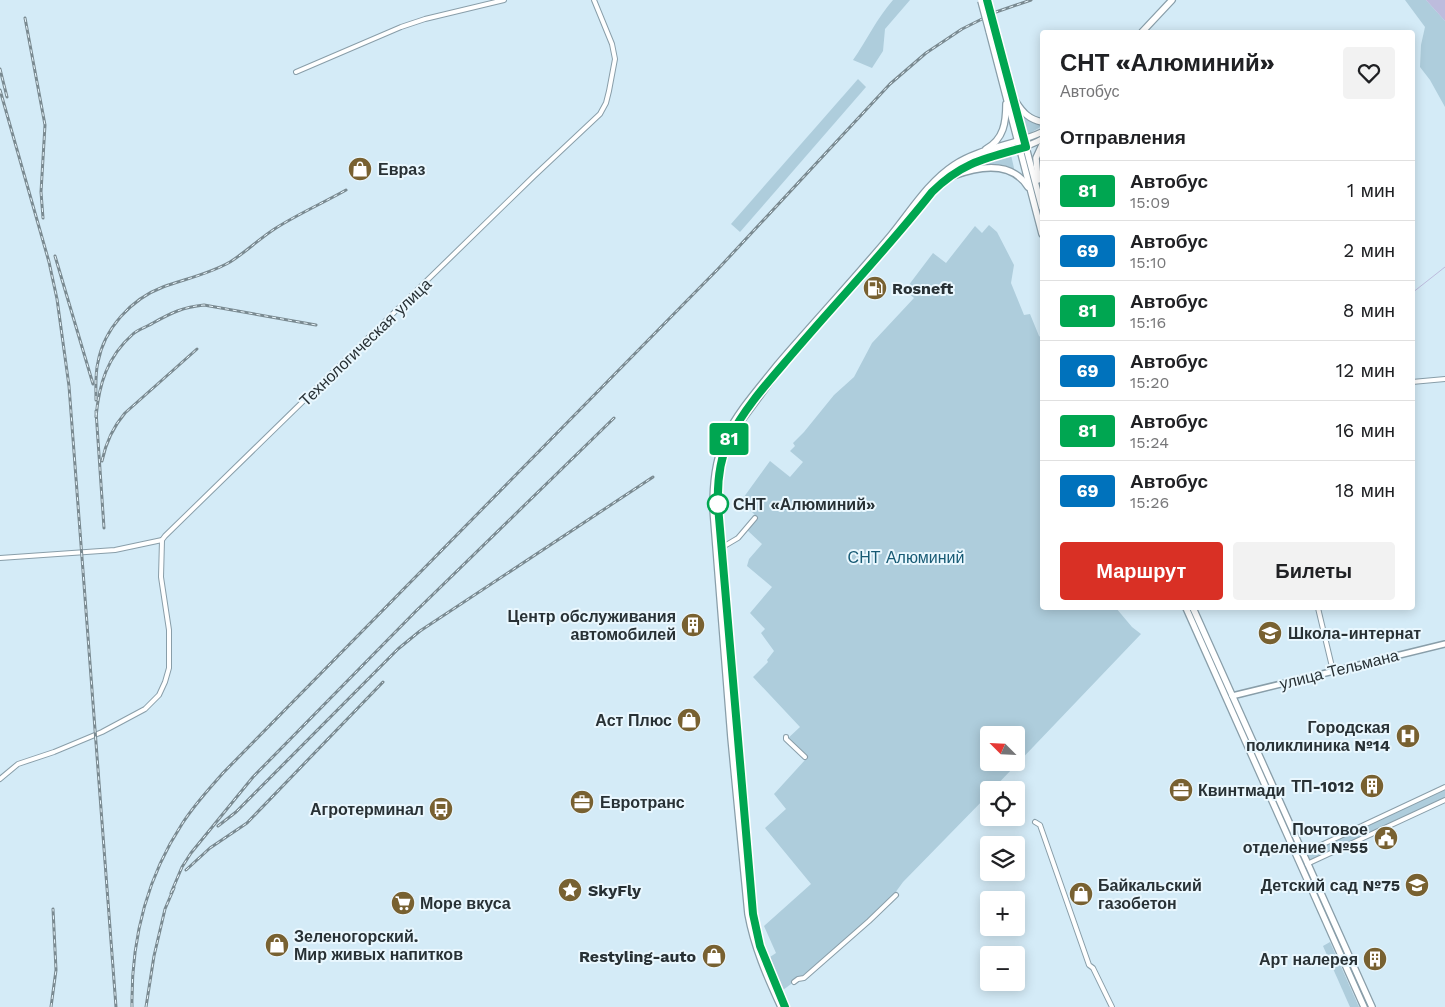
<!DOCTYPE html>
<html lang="ru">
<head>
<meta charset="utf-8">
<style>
	:root { --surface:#fff; --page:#f2f2f2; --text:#202124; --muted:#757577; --line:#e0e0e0; --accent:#d93025 }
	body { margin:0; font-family:"Work Sans",sans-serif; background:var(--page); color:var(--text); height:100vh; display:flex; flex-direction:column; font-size:19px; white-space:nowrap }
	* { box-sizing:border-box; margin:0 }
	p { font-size:16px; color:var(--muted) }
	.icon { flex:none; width:28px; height:28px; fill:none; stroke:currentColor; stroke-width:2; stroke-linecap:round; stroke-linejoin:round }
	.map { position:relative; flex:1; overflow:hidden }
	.details { position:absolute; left:1040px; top:30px; width:375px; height:580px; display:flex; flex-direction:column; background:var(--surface); border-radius:5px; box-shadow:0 2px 12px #0003 }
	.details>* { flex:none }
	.badge { padding:0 10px; border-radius:4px; font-size:18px; line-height:32px }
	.needle { width:32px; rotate:294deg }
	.controls { position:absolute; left:980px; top:726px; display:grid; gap:10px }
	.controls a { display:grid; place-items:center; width:45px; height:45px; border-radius:5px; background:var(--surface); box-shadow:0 2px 12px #0003; font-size:25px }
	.map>.badge { position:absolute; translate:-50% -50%; box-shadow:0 0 0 2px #fff }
	h2 { padding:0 20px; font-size:19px; line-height:45px }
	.round { display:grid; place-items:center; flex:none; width:52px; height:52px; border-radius:5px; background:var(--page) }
	.headline { display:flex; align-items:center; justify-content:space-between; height:85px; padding:0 20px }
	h1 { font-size:24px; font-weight:800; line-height:38px }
	.button { display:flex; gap:10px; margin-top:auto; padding:10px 20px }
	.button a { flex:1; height:58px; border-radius:5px; background:var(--accent); color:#fff; font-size:20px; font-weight:800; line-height:58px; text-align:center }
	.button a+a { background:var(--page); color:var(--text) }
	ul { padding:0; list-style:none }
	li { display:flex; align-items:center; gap:15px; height:60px; padding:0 20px; border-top:1px solid var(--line) }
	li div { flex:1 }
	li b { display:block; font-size:19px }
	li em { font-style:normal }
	li .badge { min-width:55px; font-weight:700; text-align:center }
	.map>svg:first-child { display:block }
	.green { fill:#aecddc; fill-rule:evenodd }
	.water { fill:#bdbcdd }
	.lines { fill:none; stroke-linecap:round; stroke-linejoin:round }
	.stream { stroke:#bdbcdd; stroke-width:1 }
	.street-casing { stroke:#899ea9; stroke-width:6 }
	.secondary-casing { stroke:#899ea9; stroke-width:8 }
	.primary-casing { stroke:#899ea9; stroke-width:8 }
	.street { stroke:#fff; stroke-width:4 }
	.secondary { stroke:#fff; stroke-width:5 }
	.primary { stroke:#fff; stroke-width:5.5 }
	.rail-casing { stroke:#7a8a91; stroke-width:3 }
	.rail { stroke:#e9f7fe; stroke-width:1; stroke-dasharray:4; stroke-linecap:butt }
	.primary-bridge-casing { stroke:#899ea9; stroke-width:8; stroke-linecap:butt }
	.primary-bridge { stroke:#fff; stroke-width:5.5 }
	.line-casing { stroke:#fff; stroke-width:11 }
	.line { stroke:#00a651; stroke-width:8 }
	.stop-dot { fill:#fff; stroke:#00a651; stroke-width:2.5 }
	.labels { text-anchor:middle; stroke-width:4; stroke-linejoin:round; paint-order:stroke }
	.poi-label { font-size:16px; font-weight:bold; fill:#283135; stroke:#e9f7fe; text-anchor:start }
	.street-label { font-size:16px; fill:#283135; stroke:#e9f7fe }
	.stop-label { font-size:16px; font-weight:bold; fill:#283135; stroke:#e9f7fe; text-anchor:start }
	.park-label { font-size:16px; fill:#175a74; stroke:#e9f7fe }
</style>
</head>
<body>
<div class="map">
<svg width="1445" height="1007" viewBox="0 0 1445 1007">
	<rect width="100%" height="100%" fill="#d4ebf7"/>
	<!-- green -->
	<g class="green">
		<path d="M 893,0 L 910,0 L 885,29 L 883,51 L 872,68 L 853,60 C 867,40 877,18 893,0 Z"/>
		<polygon points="1405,0 1426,0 1445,21 1445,107 1430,80 1420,67 1421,45 1425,27"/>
		<polygon points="858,79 866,87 740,232 731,224"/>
		<polygon points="1021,114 1031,121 1042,124 1042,126 1027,135"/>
		<polygon points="1011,155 1014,168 1013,171 993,166 972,167"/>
		<path d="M 989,225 L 997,232 L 1014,265 L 1011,283 L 1024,315 L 1030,314 L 1039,336 L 1042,338 L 1042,608 L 1116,608 L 1132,627 L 1141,634 L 992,790 L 989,790 L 989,794 L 903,882 L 895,893 L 827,957 L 783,990 L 770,957 L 776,953 L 764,926 L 811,884 L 765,828 L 786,809 L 774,794 L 805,760 L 785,741 L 800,727 L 753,677 L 768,662 L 767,660 L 774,651 L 761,633 L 765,629 L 750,613 L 772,587 L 747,566 L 749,559 L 762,544 L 747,530 L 758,518 L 741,501 L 770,461 L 790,477 L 803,462 L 790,451 L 795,446 L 793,443 L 804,432 L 834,395 L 854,377 L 872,343 L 914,298 L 905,290 L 933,253 L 946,263 L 975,226 L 982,233 ZM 989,735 L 1016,735 L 1016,762 L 989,762 Z"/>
		<polygon points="1445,787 1445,800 1307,864 1302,854"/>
		<polygon points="1330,942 1359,1007 1350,1007 1323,946"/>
	</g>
	<!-- water -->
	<polygon class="water" points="1426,0 1445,0 1445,21"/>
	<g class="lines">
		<!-- stream -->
		<polyline class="stream" points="1412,293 1445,267"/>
		<!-- street casing -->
		<g class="street-casing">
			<g id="street">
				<polyline points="296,72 401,27 425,19 504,0"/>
				<polyline points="1412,382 1445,379"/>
				<polyline points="721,548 738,538 755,518"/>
				<polyline points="0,558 115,550 162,540 165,536 534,176 600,114 606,103 609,91 615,59 612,44 594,0"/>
				<polyline points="1318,608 1333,671"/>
				<polyline points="786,737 786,739 805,757"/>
				<polyline points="0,779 18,764 54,752 102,732 145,709 159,695 165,682 169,668 169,630 161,577 162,540"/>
				<polyline points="1035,822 1040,825 1089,965 1093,968 1112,1007"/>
				<polyline points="1302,854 1445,787"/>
				<polyline points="1307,864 1445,800"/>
				<polyline points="794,982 798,979 804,978 869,921 896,895"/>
			</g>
		</g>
		<!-- secondary casing -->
		<g class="secondary-casing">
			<polyline id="secondary" points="1232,696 1445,644"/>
		</g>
		<!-- primary casing -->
		<g class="primary-casing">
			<g id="primary">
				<polyline points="995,30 1042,208"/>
				<polyline points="989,31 1042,234"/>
				<polyline points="1142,32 1172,0"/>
				<path d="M 1016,102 C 1023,113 1029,119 1042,122"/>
				<path d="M 986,149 C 1004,139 1006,122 1006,104"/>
				<path d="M 953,176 C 977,167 1011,160 1028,187"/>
				<polyline points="1038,180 1036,158 1042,145"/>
				<path d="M 825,316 L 942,182 C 962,167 982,160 1006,152 C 1019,148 1031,146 1042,139"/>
				<polyline points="785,363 801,343"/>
				<polyline points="734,431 779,370"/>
				<polyline points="720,466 726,446"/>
				<polyline points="718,475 718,506 753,914 760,946 785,1007"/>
				<polyline points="1186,608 1364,1007"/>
				<polyline points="1193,608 1372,1007"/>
				<path d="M 781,1007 C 767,977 754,947 748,914 L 731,738 L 713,509 C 713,484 715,461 725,438 C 738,411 759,388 778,364 C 815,321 854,279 891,235 C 910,212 928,182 954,165 C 979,148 1015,145 1042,132"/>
			</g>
		</g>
		<!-- street -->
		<use href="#street" class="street"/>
		<!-- secondary -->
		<use href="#secondary" class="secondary"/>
		<!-- primary -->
		<use href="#primary" class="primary"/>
		<!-- rail casing -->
		<g class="rail-casing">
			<g id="rail">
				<polyline points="25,18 45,125 41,192 43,218"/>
				<polyline points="0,69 7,97"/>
				<polyline points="0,90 49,262 57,299 69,386 116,1007"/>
				<polyline points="55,256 93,384"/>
				<path d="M 96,400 C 96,387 95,374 98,362 C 104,329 131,299 163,287 C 185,279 209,274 230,262 C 246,252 260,238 276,228 C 298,214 323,203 346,190"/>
				<polyline points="96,411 104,528"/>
				<path d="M 96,417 C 99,384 107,357 133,334 C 138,329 147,327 153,323 C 171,313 183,307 204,305 L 316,325"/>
				<path d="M 102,461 C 106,442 113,427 125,413 L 197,349"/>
				<polyline points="218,826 236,812 398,649 420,631 653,477"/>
				<polyline points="186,870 210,848 247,823 383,682"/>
				<polyline points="171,893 182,867 191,853 253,777 416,611 614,418"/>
				<polyline points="51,1007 56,970 53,909"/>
				<path d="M 132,1007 C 131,942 146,879 182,824 C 194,805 209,789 223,773 L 718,269 L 890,84 L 926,53 L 962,29 L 996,12 L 1031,0"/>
				<polyline points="146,1007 154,956 165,909 174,888"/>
			</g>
		</g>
		<!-- rail -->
		<use href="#rail" class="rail"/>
		<!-- primary-bridge casing -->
		<g class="primary-bridge-casing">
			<g id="primary-bridge">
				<polyline points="986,0 995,30"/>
				<polyline points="981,1 989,31"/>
			</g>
		</g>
		<!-- primary-bridge -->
		<use href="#primary-bridge" class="primary-bridge"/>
	</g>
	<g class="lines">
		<!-- line casing -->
		<g class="line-casing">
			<path id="line" d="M 785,1007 L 760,946 L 753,914 L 718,506 C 717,482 719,461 729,439 C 744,408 770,380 793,353 C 839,299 888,248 932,192 C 962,162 986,158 1026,147 L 987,0"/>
		</g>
		<!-- line -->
		<use href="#line" class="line"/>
	</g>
	<!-- icons -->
	<defs>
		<g id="shop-disc" transform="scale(1.25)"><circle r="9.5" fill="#786131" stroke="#e9f7fe"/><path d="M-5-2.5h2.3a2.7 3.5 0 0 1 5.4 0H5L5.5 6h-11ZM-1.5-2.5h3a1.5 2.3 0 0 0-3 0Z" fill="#fff"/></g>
		<g id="fuel-disc" transform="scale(1.25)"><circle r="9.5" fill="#786131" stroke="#e9f7fe"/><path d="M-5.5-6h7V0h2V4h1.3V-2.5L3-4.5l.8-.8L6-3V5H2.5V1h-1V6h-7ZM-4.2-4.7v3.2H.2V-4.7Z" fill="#fff"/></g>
		<g id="building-disc" transform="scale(1.25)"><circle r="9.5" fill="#786131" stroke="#e9f7fe"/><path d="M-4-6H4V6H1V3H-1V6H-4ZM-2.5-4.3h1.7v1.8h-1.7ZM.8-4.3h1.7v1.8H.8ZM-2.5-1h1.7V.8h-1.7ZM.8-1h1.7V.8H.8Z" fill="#fff"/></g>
		<g id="school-disc" transform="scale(1.25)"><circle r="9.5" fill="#786131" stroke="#e9f7fe"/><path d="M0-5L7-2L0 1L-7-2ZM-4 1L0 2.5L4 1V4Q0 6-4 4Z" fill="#fff"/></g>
		<g id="hospital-disc" transform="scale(1.25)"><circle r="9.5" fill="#786131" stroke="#e9f7fe"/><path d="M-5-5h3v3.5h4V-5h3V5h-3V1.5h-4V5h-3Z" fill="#fff"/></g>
		<g id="office-disc" transform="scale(1.25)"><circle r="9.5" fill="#786131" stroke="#e9f7fe"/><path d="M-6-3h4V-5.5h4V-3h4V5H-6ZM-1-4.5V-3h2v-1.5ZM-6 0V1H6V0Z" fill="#fff"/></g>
		<g id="bus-disc" transform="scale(1.25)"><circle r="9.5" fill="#786131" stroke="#e9f7fe"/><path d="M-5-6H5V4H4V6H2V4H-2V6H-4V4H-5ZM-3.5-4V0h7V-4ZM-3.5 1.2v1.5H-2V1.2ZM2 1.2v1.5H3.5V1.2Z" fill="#fff"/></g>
		<g id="civic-disc" transform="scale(1.25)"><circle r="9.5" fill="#786131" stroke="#e9f7fe"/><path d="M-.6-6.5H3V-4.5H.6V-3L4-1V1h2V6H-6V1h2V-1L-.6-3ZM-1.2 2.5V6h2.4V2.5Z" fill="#fff"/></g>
		<g id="sight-disc" transform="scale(1.25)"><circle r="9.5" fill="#786131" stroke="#e9f7fe"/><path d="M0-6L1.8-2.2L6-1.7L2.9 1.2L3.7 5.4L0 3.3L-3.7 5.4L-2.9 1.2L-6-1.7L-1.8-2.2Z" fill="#fff"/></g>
		<g id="supermarket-disc" transform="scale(1.25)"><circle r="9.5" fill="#786131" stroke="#e9f7fe"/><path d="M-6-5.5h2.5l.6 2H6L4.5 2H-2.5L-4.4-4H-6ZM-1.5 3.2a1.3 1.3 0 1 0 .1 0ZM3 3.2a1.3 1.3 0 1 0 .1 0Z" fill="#fff"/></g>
	</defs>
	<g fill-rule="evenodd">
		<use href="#shop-disc" x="360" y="169"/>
		<use href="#fuel-disc" x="875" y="288"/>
		<use href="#building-disc" x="693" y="625"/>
		<use href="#school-disc" x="1270" y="633"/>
		<use href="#shop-disc" x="689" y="720"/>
		<use href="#hospital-disc" x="1408" y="736"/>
		<use href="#building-disc" x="1372" y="786"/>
		<use href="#office-disc" x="1181" y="790"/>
		<use href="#office-disc" x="582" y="802"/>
		<use href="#bus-disc" x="441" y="809"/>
		<use href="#civic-disc" x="1386" y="838"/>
		<use href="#school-disc" x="1417" y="885"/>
		<use href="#sight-disc" x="570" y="890"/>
		<use href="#shop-disc" x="1081" y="894"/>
		<use href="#supermarket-disc" x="403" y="903"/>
		<use href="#shop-disc" x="277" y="945"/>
		<use href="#shop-disc" x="714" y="956"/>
		<use href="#building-disc" x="1375" y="959"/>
	</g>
	<!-- markers -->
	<circle class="stop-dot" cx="718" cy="504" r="10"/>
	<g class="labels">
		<!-- poi labels -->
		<g class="poi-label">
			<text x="378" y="175">Евраз</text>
			<text x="892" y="294">Rosneft</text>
			<text x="676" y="622" text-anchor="end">Центр обслуживания<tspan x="676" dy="18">автомобилей</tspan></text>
			<text x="1288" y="639">Школа-интернат</text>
			<text x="672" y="726" text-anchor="end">Аст Плюс</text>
			<text x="1390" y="733" text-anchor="end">Городская<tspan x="1390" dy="18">поликлиника №14</tspan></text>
			<text x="1354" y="792" text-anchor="end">ТП-1012</text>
			<text x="1198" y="796">Квинтмади</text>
			<text x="600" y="808">Евротранс</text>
			<text x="424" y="815" text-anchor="end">Агротерминал</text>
			<text x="1368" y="835" text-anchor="end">Почтовое<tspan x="1368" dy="18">отделение №55</tspan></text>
			<text x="1098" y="891">Байкальский<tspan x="1098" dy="18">газобетон</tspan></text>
			<text x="1400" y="891" text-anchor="end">Детский сад №75</text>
			<text x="588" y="896">SkyFly</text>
			<text x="420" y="909">Море вкуса</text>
			<text x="294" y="942">Зеленогорский.<tspan x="294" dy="18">Мир живых напитков</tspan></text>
			<text x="696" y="962" text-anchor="end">Restyling-auto</text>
			<text x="1358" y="965" text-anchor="end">Арт налерея</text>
		</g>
		<!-- street labels -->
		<g class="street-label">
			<text transform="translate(365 342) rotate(-44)" y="6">Технологическая улица</text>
			<text transform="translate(1339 669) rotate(-14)" y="6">улица Тельмана</text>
		</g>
		<!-- stop labels -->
		<g class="stop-label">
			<text x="733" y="510">СНТ «Алюминий»</text>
		</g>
		<!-- park labels -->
		<g class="park-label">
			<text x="906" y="563">СНТ Алюминий</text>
		</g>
	</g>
</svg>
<div class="controls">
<a><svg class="needle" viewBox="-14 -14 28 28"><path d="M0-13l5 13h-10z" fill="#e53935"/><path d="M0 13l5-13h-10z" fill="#757577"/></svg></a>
<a><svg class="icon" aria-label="locate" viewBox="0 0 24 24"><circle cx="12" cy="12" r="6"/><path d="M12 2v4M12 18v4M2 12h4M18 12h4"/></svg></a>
<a><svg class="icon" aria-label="layers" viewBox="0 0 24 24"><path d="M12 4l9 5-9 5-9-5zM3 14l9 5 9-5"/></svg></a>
<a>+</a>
<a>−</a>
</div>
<b class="badge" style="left:729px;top:439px;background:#00a651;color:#fff">81</b>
<section class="details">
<div class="headline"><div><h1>СНТ «Алюминий»</h1><p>Автобус</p></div><a class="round"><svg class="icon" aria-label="heart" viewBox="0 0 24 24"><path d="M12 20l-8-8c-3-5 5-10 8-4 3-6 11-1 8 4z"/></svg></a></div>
<h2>Отправления</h2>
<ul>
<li><span class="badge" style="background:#00a651;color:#fff">81</span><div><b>Автобус</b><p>15:09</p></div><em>1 мин</em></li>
<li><span class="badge" style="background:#0072bc;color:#fff">69</span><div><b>Автобус</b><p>15:10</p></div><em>2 мин</em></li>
<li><span class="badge" style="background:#00a651;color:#fff">81</span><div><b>Автобус</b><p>15:16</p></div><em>8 мин</em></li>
<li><span class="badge" style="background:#0072bc;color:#fff">69</span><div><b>Автобус</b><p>15:20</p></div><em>12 мин</em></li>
<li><span class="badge" style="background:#00a651;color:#fff">81</span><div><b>Автобус</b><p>15:24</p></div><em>16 мин</em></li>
<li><span class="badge" style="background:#0072bc;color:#fff">69</span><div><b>Автобус</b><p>15:26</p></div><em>18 мин</em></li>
</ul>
<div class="button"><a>Маршрут</a><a>Билеты</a></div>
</section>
</div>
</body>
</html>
